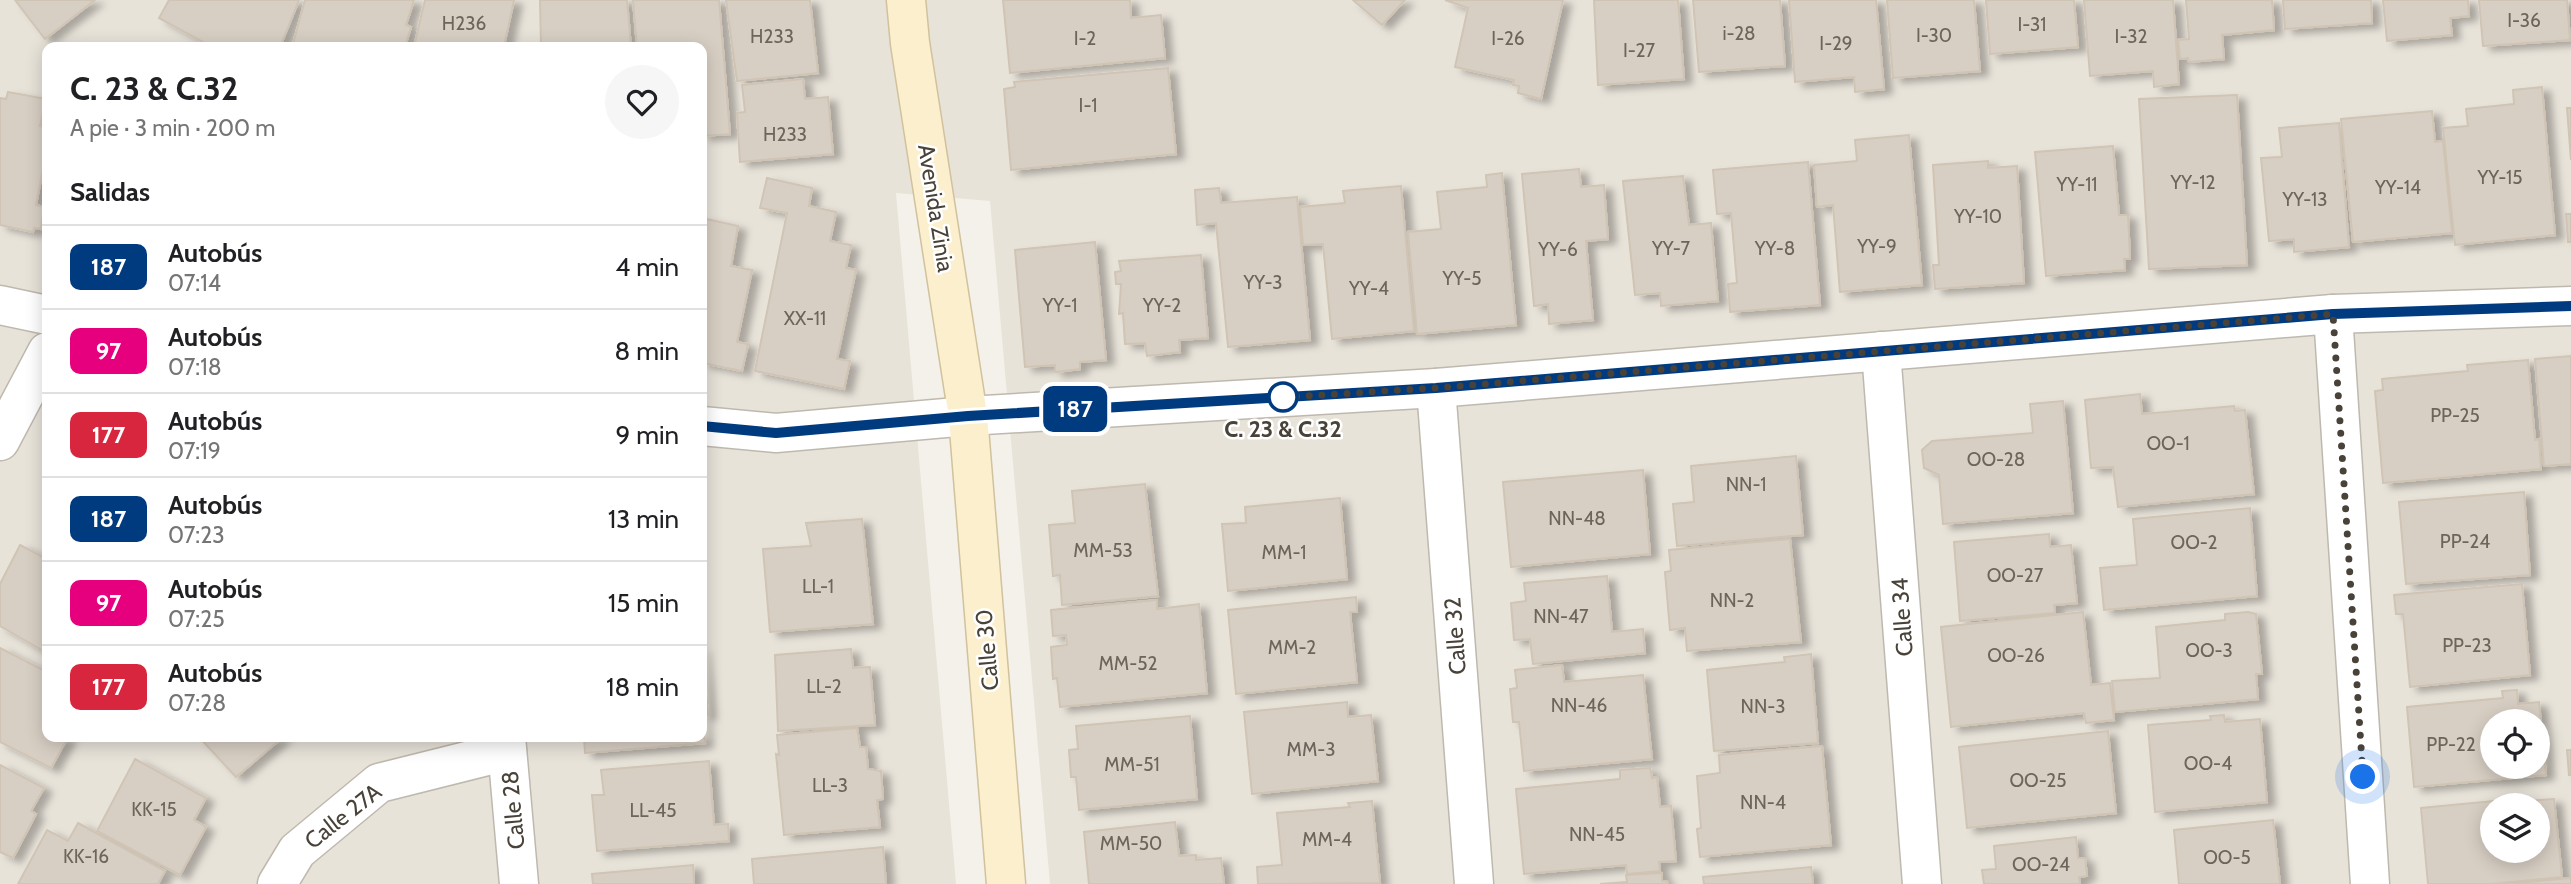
<!DOCTYPE html>
<html lang="es">
<head>
<meta charset="utf-8">
<style>
	:root { --surface:#fff; --page:#f6f6f6; --text:#202124; --muted:#757577; --line:#e0e0e0 }
	body { margin:0; font-family:Cabin,sans-serif; background:var(--page); color:var(--text); height:100vh; display:flex; flex-direction:column; font-size:26px; white-space:nowrap }
	* { box-sizing:border-box; margin:0 }
	p { font-size:23px; color:var(--muted) }
	.icon { flex:none; width:38px; height:38px; fill:none; stroke:currentColor; stroke-width:2; stroke-linecap:round; stroke-linejoin:round }
	.map { position:relative; flex:1; overflow:hidden }
	.details { position:absolute; left:42px; top:42px; width:665px; height:700px; display:flex; flex-direction:column; background:var(--surface); border-radius:14px; box-shadow:0 4px 18px #0003 }
	.details>* { flex:none }
	.badge { padding:0 14px; border-radius:10px; font-size:24px; line-height:46px }
	.controls { position:absolute; left:2480px; top:709px; display:grid; gap:14px }
	.controls a { display:grid; place-items:center; width:70px; height:70px; border-radius:50%; background:var(--surface); box-shadow:0 4px 18px #0003; font-size:35px }
	.you { position:absolute; width:35px; height:35px; margin:-18px; border:5px solid #fff; border-radius:50%; background:#1a73e8; box-shadow:0 0 0 10px #1a73e833 }
	.map>.badge { position:absolute; translate:-50% -50%; box-shadow:0 0 0 4px #fff }
	h2 { padding:0 28px; font-size:26px; line-height:63px }
	.round { display:grid; place-items:center; flex:none; width:74px; height:74px; border-radius:37px; background:var(--page) }
	.headline { display:flex; align-items:center; justify-content:space-between; height:119px; padding:0 28px }
	h1 { font-size:33px; font-weight:700; line-height:52px }
	ul { padding:0; list-style:none }
	li { display:flex; align-items:center; gap:21px; height:84px; padding:0 28px; border-top:2px solid var(--line) }
	li div { flex:1 }
	li b { display:block; font-size:26px }
	li em { font-style:normal }
	li .badge { min-width:77px; font-weight:700; text-align:center }
	.map>svg:first-child { display:block }
	.residential { fill:#e8e3d9; fill-rule:evenodd }
	.building { fill:#d8cfc4; stroke:#d0c4b4; stroke-width:2; fill-rule:evenodd; filter:url(#shadow) }
	.lines { fill:none; stroke-linecap:round; stroke-linejoin:round }
	.street-casing { stroke:#bfb8ae; stroke-width:41 }
	.secondary-casing { stroke:#d1c29d; stroke-width:41 }
	.street { stroke:#fff; stroke-width:38 }
	.secondary { stroke:#fcefcd; stroke-width:38 }
	.line-casing { stroke:#fff; stroke-width:16 }
	.line { stroke:#003b80; stroke-width:10 }
	.walk { stroke:#484239; stroke-width:7; stroke-dasharray:0 12.6 }
	.stop-dot { fill:#fff; stroke:#003b80; stroke-width:3.5 }
	.labels { text-anchor:middle; stroke-width:5; stroke-linejoin:round; paint-order:stroke }
	.number-label { font-size:19px; fill:#6c655c }
	.street-label { font-size:23px; fill:#484239; stroke:#fff }
	.stop-label { font-size:23px; font-weight:bold; fill:#484239; stroke:#fff }
</style>
</head>
<body>
<div class="map">
<svg width="2571" height="884" viewBox="0 0 2571 884">
	<defs>
		<filter id="shadow"><feDropShadow dx="8" dy="4.5" stdDeviation="3.5" flood-color="#0004"/></filter>
	</defs>
	<rect width="100%" height="100%" fill="#f4f1eb"/>
	<!-- residential -->
	<path class="residential" d="M 0,0 L 2571,0 L 2571,884 L 1050,884 L 990,201 L 896,193 L 956,884 L 0,884 ZM 47,47 L 702,47 L 702,737 L 47,737 ZM 2492,721 L 2538,721 L 2538,766 L 2492,766 ZM 2492,805 L 2538,805 L 2538,850 L 2492,850 Z"/>
	<!-- building -->
	<g class="building">
		<polygon points="15,0 95,0 45,39"/>
		<polygon points="169,0 299,0 280,47 212,47 159,18"/>
		<polygon points="305,0 414,0 406,25 411,27 405,47 306,47 293,44"/>
		<polygon points="425,0 514,0 504,46 509,47 414,47"/>
		<polygon points="540,0 627,0 631,47 541,47"/>
		<polygon points="633,0 719,0 730,134 702,136 702,47 637,47"/>
		<polygon points="726,0 810,0 818,73 737,81"/>
		<polygon points="1003,0 1130,0 1131,18 1161,15 1165,58 1010,73"/>
		<polygon points="1353,0 1405,0 1382,25"/>
		<polygon points="1445,0 1563,0 1541,99 1518,93 1519,86 1513,85 1514,80 1455,67 1468,8"/>
		<polygon points="1594,0 1678,0 1684,79 1598,85"/>
		<polygon points="1693,0 1780,0 1785,66 1699,72"/>
		<polygon points="1789,0 1876,0 1884,89 1855,92 1854,77 1795,82"/>
		<polygon points="1887,0 1974,0 1980,71 1893,78"/>
		<polygon points="1986,0 2074,0 2078,47 1990,54"/>
		<polygon points="2084,0 2173,0 2179,84 2154,87 2153,71 2090,76"/>
		<polygon points="2186,0 2272,0 2274,30 2222,35 2224,59 2189,62 2188,58 2180,59 2178,40 2189,39"/>
		<polygon points="2283,0 2371,0 2372,23 2285,29"/>
		<polygon points="2383,0 2468,0 2469,16 2450,18 2452,35 2387,41"/>
		<polygon points="2479,0 2567,0 2570,40 2483,46"/>
		<polygon points="1168,68 1176,154 1011,170 1004,89 1015,87 1014,82"/>
		<polygon points="803,79 805,99 828,97 833,154 740,162 737,113 745,112 742,85"/>
		<polygon points="2542,87 2555,235 2455,245 2443,128 2468,126 2466,109 2514,104 2513,90"/>
		<polygon points="8,92 46,99 40,126 47,128 47,149 36,205 44,207 41,229 34,228 33,232 0,225 0,98 6,99"/>
		<polygon points="2237,95 2247,265 2149,269 2139,99"/>
		<polygon points="2567,108 2571,108 2571,160"/>
		<polygon points="2432,111 2435,142 2443,141 2452,233 2353,242 2341,119"/>
		<polygon points="2339,123 2349,247 2294,252 2294,239 2269,241 2261,158 2282,157 2279,128"/>
		<polygon points="1909,135 1922,285 1840,292 1833,205 1817,207 1814,165 1857,161 1855,140"/>
		<polygon points="2113,146 2119,215 2128,215 2130,259 2124,259 2125,270 2046,276 2035,152"/>
		<polygon points="1988,161 1988,168 2017,166 2024,283 1935,289 1933,265 1939,265 1933,165"/>
		<polygon points="1808,162 1820,305 1730,312 1728,284 1737,283 1731,213 1717,214 1713,170"/>
		<polygon points="1579,169 1581,187 1604,185 1608,239 1586,241 1593,320 1549,324 1548,304 1534,306 1522,174"/>
		<polygon points="1502,173 1516,325 1417,334 1408,232 1441,229 1437,192 1487,187 1486,175"/>
		<polygon points="1683,176 1689,225 1711,223 1718,301 1661,306 1660,293 1635,295 1623,181"/>
		<polygon points="767,178 812,188 809,206 836,212 830,241 851,245 846,268 856,270 837,359 850,361 844,389 755,371 787,213 760,208"/>
		<polygon points="1401,186 1414,331 1332,339 1323,244 1303,245 1300,207 1345,203 1343,191"/>
		<polygon points="1219,188 1221,203 1297,197 1310,340 1228,347 1216,223 1197,225 1195,190"/>
		<polygon points="2566,214 2571,214 2571,242 2568,242"/>
		<polygon points="702,218 738,226 731,266 752,270 737,342 748,344 742,371 702,363"/>
		<polygon points="1095,242 1106,360 1080,362 1080,369 1055,372 1055,365 1025,367 1015,250"/>
		<polygon points="1201,255 1208,338 1179,340 1180,352 1147,356 1145,343 1125,344 1123,313 1119,314 1121,284 1116,284 1115,272 1121,271 1119,261"/>
		<polygon points="2571,356 2571,464 2544,466 2535,359"/>
		<polygon points="2528,360 2535,440 2539,439 2541,469 2383,483 2375,391 2383,390 2382,379 2468,371 2467,365"/>
		<polygon points="2140,394 2142,414 2234,406 2235,411 2245,410 2254,494 2118,507 2113,467 2091,468 2085,400"/>
		<polygon points="2063,401 2073,513 1943,524 1939,475 1924,468 1922,450 1932,441 2033,433 2030,404"/>
		<polygon points="1796,456 1803,535 1677,546 1673,504 1694,502 1691,466"/>
		<polygon points="1643,470 1650,554 1511,567 1503,482"/>
		<polygon points="1145,484 1158,596 1062,605 1060,575 1053,576 1049,525 1075,523 1072,491"/>
		<polygon points="2524,492 2530,575 2406,584 2399,502"/>
		<polygon points="1340,498 1347,579 1228,591 1222,524 1246,523 1245,507"/>
		<polygon points="2250,508 2257,596 2104,610 2100,568 2137,565 2133,519"/>
		<polygon points="862,519 873,624 770,632 763,549 811,546 806,523"/>
		<polygon points="2049,534 2050,547 2071,545 2077,603 2054,605 2055,613 1960,621 1954,542"/>
		<polygon points="1790,539 1801,642 1687,651 1685,628 1670,630 1665,572 1671,571 1669,550"/>
		<polygon points="20,545 47,559 47,653 0,626 0,584"/>
		<polygon points="1607,576 1612,632 1643,629 1645,653 1533,664 1530,639 1514,640 1511,603 1526,601 1524,583"/>
		<polygon points="2522,584 2530,675 2410,687 2403,614 2396,614 2394,595"/>
		<polygon points="1356,597 1357,612 1350,612 1357,682 1236,694 1228,610"/>
		<polygon points="1157,600 1157,609 1199,604 1207,693 1060,707 1057,678 1053,679 1051,647 1067,645 1066,635 1053,636 1051,610"/>
		<polygon points="2083,612 2091,685 2110,683 2114,720 2086,723 2084,713 1951,727 1941,627"/>
		<polygon points="2248,612 2256,614 2262,674 2256,674 2258,699 2115,712 2112,681 2160,678 2156,627 2225,620 2225,614"/>
		<polygon points="702,647 708,715 702,716 705,743 585,753 584,737 702,737"/>
		<polygon points="0,648 47,672 47,737 68,737 51,768 0,742"/>
		<polygon points="851,649 853,668 870,667 875,725 778,731 775,655"/>
		<polygon points="1811,654 1818,743 1714,751 1707,670 1785,662 1784,657"/>
		<polygon points="1562,665 1564,682 1643,675 1652,759 1524,771 1519,722 1513,722 1510,689 1517,688 1515,670"/>
		<path d="M 2517,690 L 2518,704 L 2539,702 L 2546,775 L 2414,787 L 2407,707 L 2503,698 L 2502,691 ZM 2492,721 L 2538,721 L 2538,766 L 2492,766 Z"/>
		<polygon points="1347,702 1348,717 1371,715 1378,781 1252,794 1244,712"/>
		<polygon points="2224,715 2225,722 2260,719 2267,802 2155,812 2148,725 2211,720 2210,716"/>
		<polygon points="1190,716 1197,799 1079,810 1076,777 1071,777 1069,750 1078,749 1076,726"/>
		<polygon points="857,728 860,747 866,747 868,769 881,771 883,799 877,800 880,827 784,835 776,754 779,755 777,735"/>
		<polygon points="2108,731 2116,813 1967,828 1959,747"/>
		<polygon points="199,737 283,737 236,777"/>
		<polygon points="1822,746 1831,845 1700,857 1697,829 1701,828 1697,776 1720,773 1719,755"/>
		<polygon points="2567,750 2571,750 2571,775 2569,775"/>
		<polygon points="135,759 206,798 194,820 206,827 180,875 97,831"/>
		<polygon points="709,761 714,825 728,824 729,841 597,851 592,795 604,795 601,770"/>
		<polygon points="0,765 44,788 31,811 36,814 13,858 0,852"/>
		<polygon points="1650,768 1652,778 1657,777 1660,807 1671,806 1676,861 1659,862 1660,871 1627,874 1626,865 1524,874 1516,789 1620,779 1620,770"/>
		<path d="M 2525,798 L 2525,801 L 2554,799 L 2562,877 L 2492,884 L 2428,884 L 2421,808 ZM 2492,805 L 2538,805 L 2538,850 L 2492,850 Z"/>
		<polygon points="1372,801 1380,883 1258,884 1257,867 1282,865 1277,813 1350,807 1348,803"/>
		<polygon points="2273,820 2280,884 2179,884 2174,830"/>
		<polygon points="1175,822 1179,856 1196,855 1196,860 1221,858 1224,884 1089,884 1084,832"/>
		<polygon points="78,823 165,871 158,884 18,884 47,830 68,841"/>
		<polygon points="2076,837 2078,858 2085,858 2087,876 2079,877 2080,884 1984,884 1982,870 1996,869 1994,846"/>
		<polygon points="883,847 886,884 754,884 752,859"/>
		<polygon points="693,865 694,884 593,884 592,874"/>
		<polygon points="1811,867 1813,884 1704,884 1703,877"/>
		<polygon points="1662,873 1662,881 1667,881 1668,884 1600,884 1627,882 1626,875"/>
		<polygon points="2571,878 2571,884 2508,884"/>
	</g>
	<g class="lines">
		<!-- street casing -->
		<g class="street-casing">
			<g id="street">
				<polyline points="0,305 47,315"/>
				<polyline points="2333,314 2370,884"/>
				<polyline points="1881,351 1922,884"/>
				<polyline points="1436,388 1474,884"/>
				<polyline points="702,426 776,433 968,416 1436,388 2333,314 2571,306"/>
				<polyline points="0,441 47,352"/>
				<polyline points="506,737 519,884"/>
				<polyline points="277,884 297,851 379,783 507,751"/>
			</g>
		</g>
		<!-- secondary casing -->
		<g class="secondary-casing">
			<polyline id="secondary" points="906,0 910,43 968,416 1006,884"/>
		</g>
		<!-- street -->
		<use href="#street" class="street"/>
		<!-- secondary -->
		<use href="#secondary" class="secondary"/>
	</g>
	<g class="lines">
		<!-- line casing -->
		<g class="line-casing">
			<polyline id="line" points="702,426 776,433 968,416 1436,388 2333,314 2571,306"/>
		</g>
		<!-- line -->
		<use href="#line" class="line"/>
		<!-- walk -->
		<polyline class="walk" points="1283,397 1271,398 1436,388 2333,314 2363,777"/>
	</g>
	<!-- markers -->
	<circle class="stop-dot" cx="1283" cy="397" r="14"/>
	<g class="labels">
		<!-- number labels -->
		<g class="number-label">
			<text x="2524" y="27">I-36</text>
			<text x="464" y="30">H236</text>
			<text x="2032" y="31">I-31</text>
			<text x="1739" y="40">i-28</text>
			<text x="1934" y="42">I-30</text>
			<text x="772" y="43">H233</text>
			<text x="2131" y="43">I-32</text>
			<text x="1085" y="45">I-2</text>
			<text x="1508" y="45">I-26</text>
			<text x="1836" y="50">I-29</text>
			<text x="1639" y="57">I-27</text>
			<text x="1088" y="112">I-1</text>
			<text x="785" y="141">H233</text>
			<text x="2500" y="184">YY-15</text>
			<text x="2193" y="189">YY-12</text>
			<text x="2077" y="191">YY-11</text>
			<text x="2398" y="194">YY-14</text>
			<text x="2305" y="206">YY-13</text>
			<text x="1978" y="223">YY-10</text>
			<text x="1877" y="253">YY-9</text>
			<text x="1671" y="255">YY-7</text>
			<text x="1775" y="255">YY-8</text>
			<text x="1558" y="256">YY-6</text>
			<text x="1462" y="285">YY-5</text>
			<text x="1263" y="289">YY-3</text>
			<text x="1369" y="295">YY-4</text>
			<text x="1060" y="312">YY-1</text>
			<text x="1162" y="312">YY-2</text>
			<text x="805" y="325">XX-11</text>
			<text x="2455" y="422">PP-25</text>
			<text x="2168" y="450">OO-1</text>
			<text x="1996" y="466">OO-28</text>
			<text x="1746" y="491">NN-1</text>
			<text x="1577" y="525">NN-48</text>
			<text x="2465" y="548">PP-24</text>
			<text x="2194" y="549">OO-2</text>
			<text x="1103" y="557">MM-53</text>
			<text x="1284" y="559">MM-1</text>
			<text x="2015" y="582">OO-27</text>
			<text x="818" y="593">LL-1</text>
			<text x="1732" y="607">NN-2</text>
			<text x="1561" y="623">NN-47</text>
			<text x="2467" y="652">PP-23</text>
			<text x="1292" y="654">MM-2</text>
			<text x="2209" y="657">OO-3</text>
			<text x="2016" y="662">OO-26</text>
			<text x="1128" y="670">MM-52</text>
			<text x="824" y="693">LL-2</text>
			<text x="1579" y="712">NN-46</text>
			<text x="1763" y="713">NN-3</text>
			<text x="2451" y="751">PP-22</text>
			<text x="1311" y="756">MM-3</text>
			<text x="2208" y="770">OO-4</text>
			<text x="1132" y="771">MM-51</text>
			<text x="2038" y="787">OO-25</text>
			<text x="830" y="792">LL-3</text>
			<text x="1763" y="809">NN-4</text>
			<text x="154" y="816">KK-15</text>
			<text x="653" y="817">LL-45</text>
			<text x="1597" y="841">NN-45</text>
			<text x="1327" y="846">MM-4</text>
			<text x="1131" y="850">MM-50</text>
			<text x="86" y="863">KK-16</text>
			<text x="2227" y="864">OO-5</text>
			<text x="2041" y="871">OO-24</text>
		</g>
		<!-- street labels -->
		<g class="street-label">
			<text transform="translate(936 208) rotate(81)" y="8">Avenida Zinia</text>
			<text transform="translate(1902 617) rotate(-94)" y="8">Calle 34</text>
			<text transform="translate(1455 636) rotate(-94)" y="8">Calle 32</text>
			<text transform="translate(987 650) rotate(-95)" y="8">Calle 30</text>
			<text transform="translate(513 810) rotate(-95)" y="8">Calle 28</text>
			<text transform="translate(343 816) rotate(-38)" y="8">Calle 27A</text>
		</g>
		<!-- stop labels -->
		<g class="stop-label">
			<text x="1283" y="437">C. 23 &amp; C.32</text>
		</g>
	</g>
</svg>
<div class="controls">
<a><svg class="icon" aria-label="locate" viewBox="0 0 24 24"><circle cx="12" cy="12" r="6"/><path d="M12 2v4M12 18v4M2 12h4M18 12h4"/></svg></a>
<a><svg class="icon" aria-label="layers" viewBox="0 0 24 24"><path d="M12 4l9 5-9 5-9-5zM3 14l9 5 9-5"/></svg></a>
</div>
<div class="you" style="left:2363px;top:777px"></div>
<b class="badge" style="left:1075px;top:409px;background:#003b80;color:#fff">187</b>
<section class="details">
<div class="headline"><div><h1>C. 23 &amp; C.32</h1><p>A pie · 3 min · 200 m</p></div><a class="round"><svg class="icon" aria-label="heart" viewBox="0 0 24 24"><path d="M12 20l-8-8c-3-5 5-10 8-4 3-6 11-1 8 4z"/></svg></a></div>
<h2>Salidas</h2>
<ul>
<li><span class="badge" style="background:#003b80;color:#fff">187</span><div><b>Autobús</b><p>07:14</p></div><em>4 min</em></li>
<li><span class="badge" style="background:#e6007e;color:#fff">97</span><div><b>Autobús</b><p>07:18</p></div><em>8 min</em></li>
<li><span class="badge" style="background:#d7263d;color:#fff">177</span><div><b>Autobús</b><p>07:19</p></div><em>9 min</em></li>
<li><span class="badge" style="background:#003b80;color:#fff">187</span><div><b>Autobús</b><p>07:23</p></div><em>13 min</em></li>
<li><span class="badge" style="background:#e6007e;color:#fff">97</span><div><b>Autobús</b><p>07:25</p></div><em>15 min</em></li>
<li><span class="badge" style="background:#d7263d;color:#fff">177</span><div><b>Autobús</b><p>07:28</p></div><em>18 min</em></li>
</ul>
</section>
</div>
</body>
</html>
